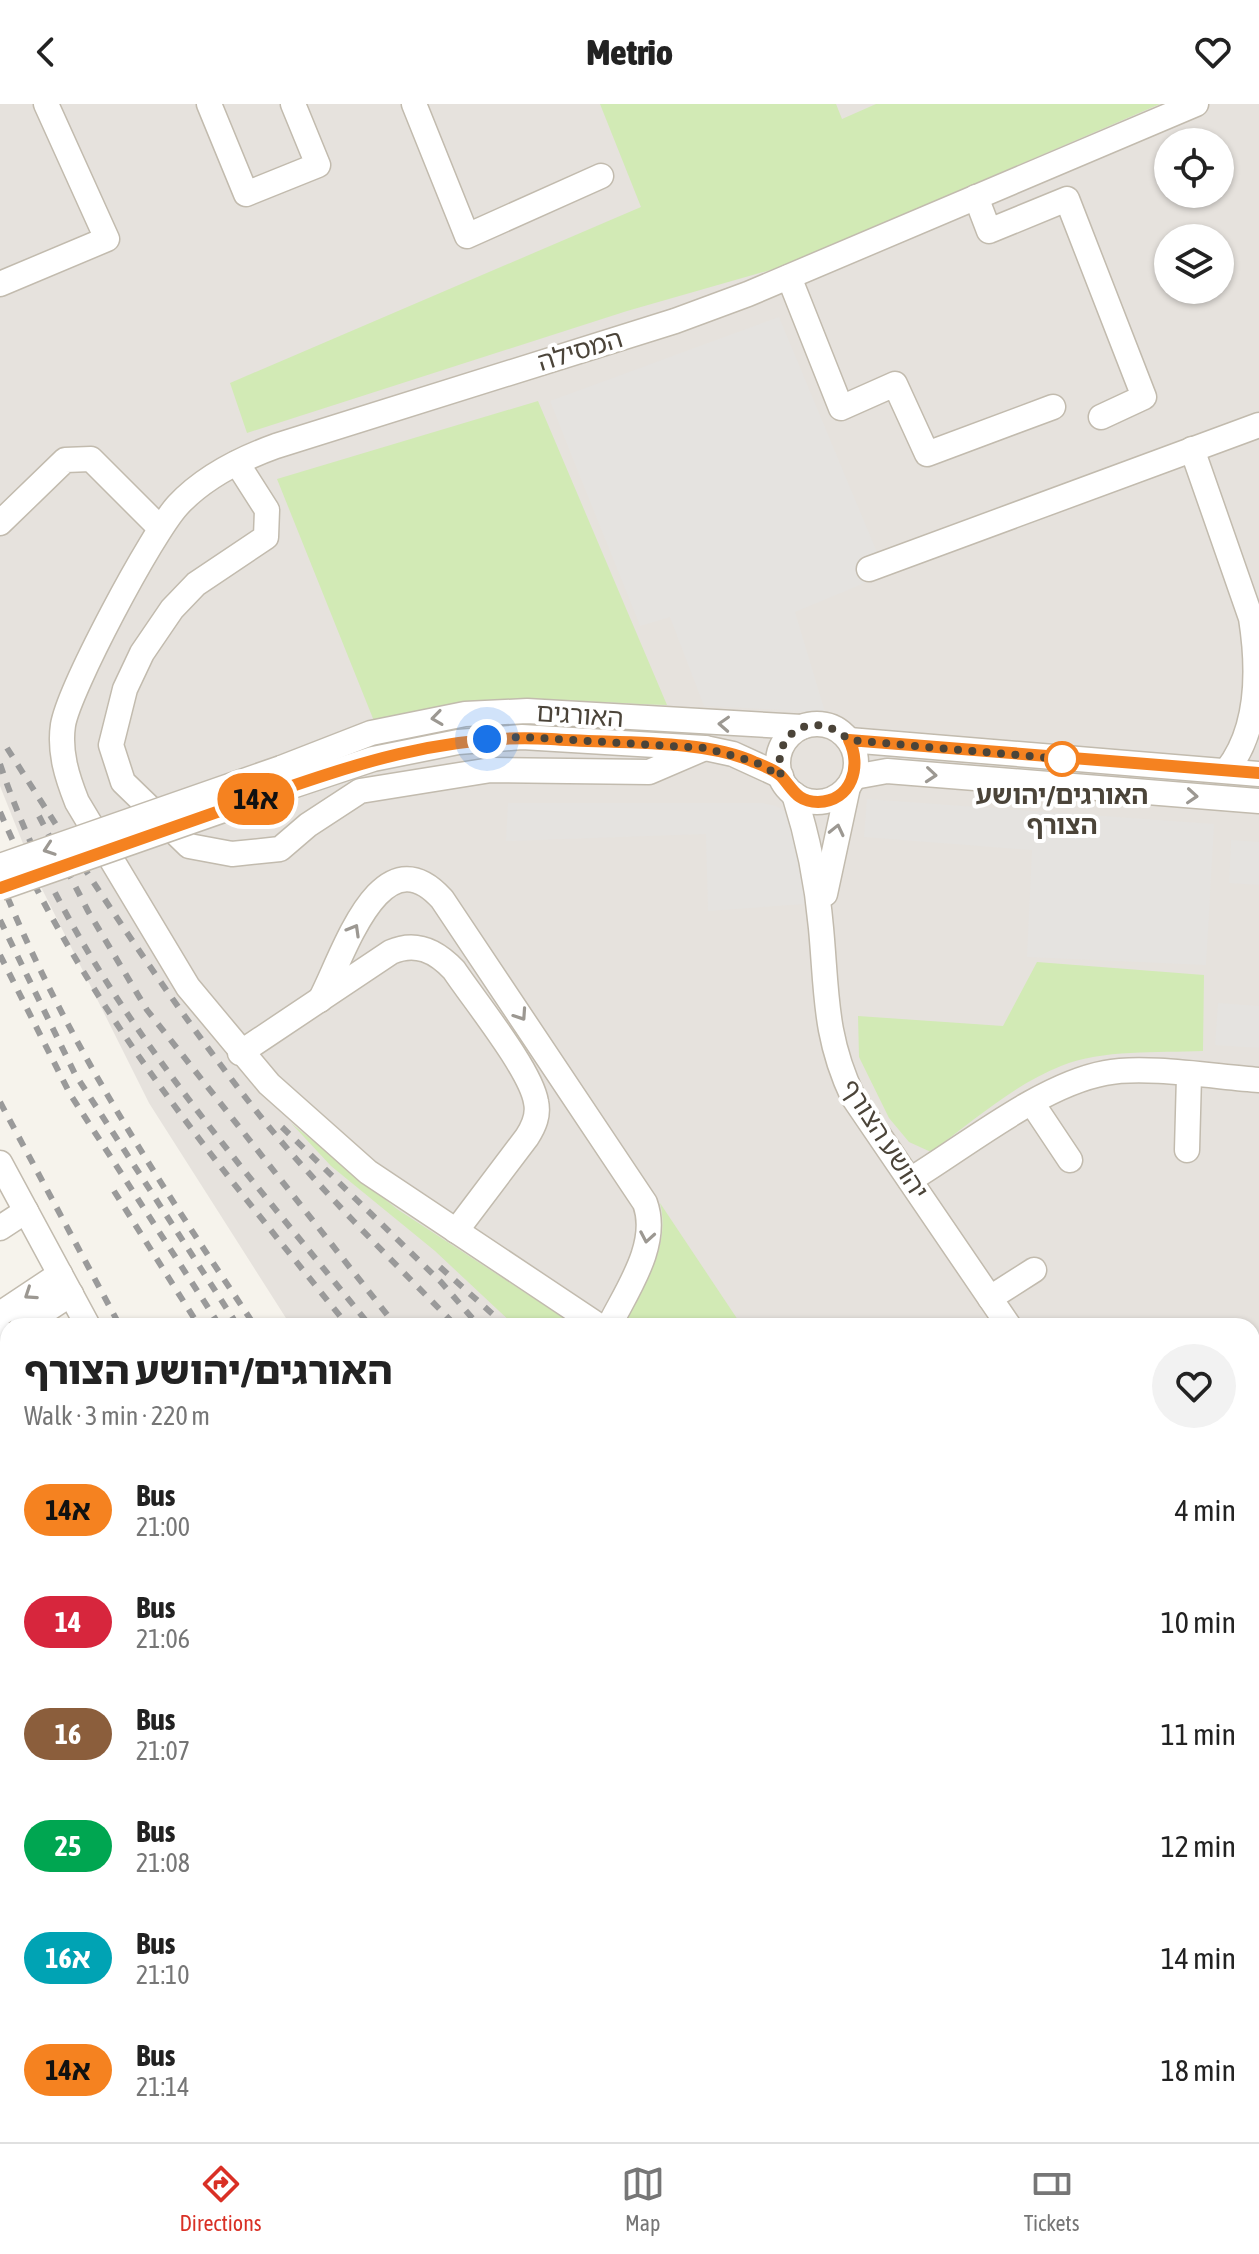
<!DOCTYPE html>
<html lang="en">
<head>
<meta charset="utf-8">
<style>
	:root { --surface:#fff; --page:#f2f2f2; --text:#222; --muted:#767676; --line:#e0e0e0; --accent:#d93025 }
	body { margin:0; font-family:"Asap Condensed","Noto Sans Hebrew",sans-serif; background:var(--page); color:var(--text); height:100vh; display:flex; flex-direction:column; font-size:30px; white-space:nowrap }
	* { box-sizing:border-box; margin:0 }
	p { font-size:26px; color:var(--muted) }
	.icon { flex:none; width:44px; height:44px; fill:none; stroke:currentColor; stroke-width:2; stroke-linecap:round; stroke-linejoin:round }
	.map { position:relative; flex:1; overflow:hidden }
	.panel { position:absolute; left:0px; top:1214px; width:1260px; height:824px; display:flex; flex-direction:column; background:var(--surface); border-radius:24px 24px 0 0; box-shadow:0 2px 6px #0004 }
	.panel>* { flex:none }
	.badge { padding:0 16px; border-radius:26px; font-size:28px; line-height:52px }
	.buttons { position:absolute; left:1154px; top:24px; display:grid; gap:16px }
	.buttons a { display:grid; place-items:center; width:80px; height:80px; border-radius:50%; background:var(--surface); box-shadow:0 2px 6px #0004; font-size:40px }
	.you { position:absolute; width:40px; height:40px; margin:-20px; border:6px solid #fff; border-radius:50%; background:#1a73e8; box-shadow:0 0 0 12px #1a73e833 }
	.map>.badge { position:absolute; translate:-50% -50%; box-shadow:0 0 0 4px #fff }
	.round { display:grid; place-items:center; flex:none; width:84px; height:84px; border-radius:42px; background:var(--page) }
	.head { display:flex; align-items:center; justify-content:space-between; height:136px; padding:0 24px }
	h1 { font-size:38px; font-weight:800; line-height:60px }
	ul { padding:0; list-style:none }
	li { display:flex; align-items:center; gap:24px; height:112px; padding:0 24px }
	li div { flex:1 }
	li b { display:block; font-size:30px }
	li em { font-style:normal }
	li .badge { min-width:88px; font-weight:700; text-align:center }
	header { display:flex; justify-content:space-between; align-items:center; height:104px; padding:0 24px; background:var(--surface); font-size:36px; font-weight:800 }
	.dock { display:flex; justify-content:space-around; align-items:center; height:112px; border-top:2px solid var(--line); background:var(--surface); font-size:22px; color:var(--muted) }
	.dock a { display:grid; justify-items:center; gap:4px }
	.dock .active { color:var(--accent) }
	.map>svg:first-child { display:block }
	.industrial { fill:#e6e2dd; fill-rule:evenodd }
	.green { fill:#d2eab5 }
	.parking { fill:#e5e3e0 }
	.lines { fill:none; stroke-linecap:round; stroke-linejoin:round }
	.minor-casing { stroke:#c2bbae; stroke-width:27 }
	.minor { stroke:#fff; stroke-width:24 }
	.rail { stroke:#9a9a9a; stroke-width:6; stroke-dasharray:10 10; stroke-linecap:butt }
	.minor-bridge-casing { stroke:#c2bbae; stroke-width:27; stroke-linecap:butt }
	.minor-bridge { stroke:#fff; stroke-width:24 }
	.oneway { stroke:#9c9892 }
	.line-casing { stroke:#fff; stroke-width:18 }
	.line { stroke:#f58220; stroke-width:12 }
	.walk { stroke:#4b4439; stroke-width:8; stroke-dasharray:0 14.4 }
	.stop-dot { fill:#fff; stroke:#f58220; stroke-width:4 }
	.labels { text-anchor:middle; stroke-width:8; stroke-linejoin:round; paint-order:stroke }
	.street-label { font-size:26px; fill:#4b4439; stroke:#fff }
	.stop-label { font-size:26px; font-weight:bold; fill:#4b4439; stroke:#fff }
</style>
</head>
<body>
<header><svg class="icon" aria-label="back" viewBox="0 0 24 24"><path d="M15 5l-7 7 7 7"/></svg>Metrio<svg class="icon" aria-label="heart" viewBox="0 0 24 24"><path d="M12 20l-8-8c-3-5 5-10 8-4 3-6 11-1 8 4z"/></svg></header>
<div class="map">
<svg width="1259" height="2038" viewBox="0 0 1259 2038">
	<rect width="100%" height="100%" fill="#f6f3ec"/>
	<!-- industrial -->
	<path class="industrial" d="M 0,0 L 1259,0 L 1259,2038 L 834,2038 L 828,2030 L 1252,2030 L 1252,1222 L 291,1222 L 149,999 L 38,777 L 0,682 ZM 1168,38 L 1220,38 L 1220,90 L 1168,90 ZM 1168,134 L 1220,134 L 1220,186 L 1168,186 Z"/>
	<!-- green -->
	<g class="green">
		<polygon points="600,0 836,0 842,15 876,0 1160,0 781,163 627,207 247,329 230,279 641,103"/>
		<path d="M 538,297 L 667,601 C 573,598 465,583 376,622 L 277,375 Z"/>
		<path d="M 1037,858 L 1204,871 L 1203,947 C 1157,949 1103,945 1061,962 C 1013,981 972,1018 931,1048 L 909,1038 L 889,1014 L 859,953 L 858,912 L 1003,922 Z"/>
		<polygon points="291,1019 397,1105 576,1222 515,1222 435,1147 331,1062"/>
		<path d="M 660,1099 L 742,1222 L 627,1222 L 625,1218 C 644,1180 671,1142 660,1099 Z"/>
		<polygon points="1252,1282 1259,1282 1259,1535 1252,1525"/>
		<polygon points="1252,1988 1259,1999 1259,2038 1113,2038 1107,2030 1252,2030"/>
	</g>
	<!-- parking -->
	<g class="parking">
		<polygon points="779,213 886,470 795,508 825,608 704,602 670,513 640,522 550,297"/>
		<polygon points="867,695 1214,720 1206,861 1027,853 1032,746 864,733"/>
		<polygon points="508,699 762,699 776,702 791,711 798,724 805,800 708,807 706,730 506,737"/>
		<polygon points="1231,736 1259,738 1259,781 1229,779"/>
		<polygon points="1218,899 1259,902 1259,944 1215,941"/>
		<rect x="1252" y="1846" width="7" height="87"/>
	</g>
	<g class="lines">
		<!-- minor casing -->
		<g class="minor-casing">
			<g id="minor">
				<polyline points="209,0 246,90 318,61 293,0"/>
				<polyline points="414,0 467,132 601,72"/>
				<polyline points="976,93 989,127 1067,95 1144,293 1101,313"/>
				<polyline points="789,173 841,304 895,280 927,350 1053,303"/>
				<polyline points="0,180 107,135 46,0"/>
				<path d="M 1192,345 L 1251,514 C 1259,565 1259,625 1227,666"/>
				<polyline points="237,359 267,406 266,433 196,480 172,505 142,549 125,585 111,641 123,678 189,742 232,750 280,745 308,721 360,687 491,666 649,668 705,644"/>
				<polyline points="0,419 65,356 91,355 160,424"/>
				<polyline points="869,465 1259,321"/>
				<circle cx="817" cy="659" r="39"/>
				<polyline points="849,636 1259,670"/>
				<polyline points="281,664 371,629 465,610 527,607 802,623"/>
				<polyline points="854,673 887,667 1259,697"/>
				<polyline points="292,682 373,655 458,638 522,633 705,644 733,650 781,672"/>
				<path d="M 794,690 C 808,734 817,778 821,824 C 827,888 824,932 853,993 L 1009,1222"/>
				<polyline points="825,790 848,683"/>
				<path d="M 320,896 C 342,856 380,726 442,795 L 645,1099 C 660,1140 627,1186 609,1222"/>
				<path d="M 240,949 L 391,848 C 416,837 436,847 454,866 C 474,896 531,966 536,998 C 539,1011 534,1022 527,1033 L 456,1127"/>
				<polyline points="1032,999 1070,1056"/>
				<polyline points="1187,1046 1189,972"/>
				<polyline points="0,1059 88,1222"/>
				<path d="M 910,1076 C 966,1042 1041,981 1105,969 C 1145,961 1216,973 1259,976"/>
				<polyline points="0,1124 26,1107"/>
				<polyline points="990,1194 1034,1166"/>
				<polyline points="0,1210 60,1170"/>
				<polyline points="22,1222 71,1190"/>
				<path d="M 599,1222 L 368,1068 L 269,980 L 188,883 L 77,698 C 67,673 59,648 63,621 C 69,585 152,429 178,401 C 204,373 240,355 276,342 L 675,217 L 748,190 L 1196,0"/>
				<polyline points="0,1237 8,1231"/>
				<polyline points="1252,1261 1259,1261"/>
				<polyline points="0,1293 8,1305"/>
				<polyline points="0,1389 8,1401"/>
				<polyline points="0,1426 8,1438"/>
				<polyline points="1252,1580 1259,1591"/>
				<polyline points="406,2030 411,2038"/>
				<polyline points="430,2030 436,2038"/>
				<polyline points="466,2030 470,2038"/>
				<polyline points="887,2030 891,2038"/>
				<polyline points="1092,2030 1098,2038"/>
			</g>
		</g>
		<!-- minor -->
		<use href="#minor" class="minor"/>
		<!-- rail -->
		<g class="rail">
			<path d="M 7,644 C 90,774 172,903 269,1023 C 327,1093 393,1157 456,1222"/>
			<path d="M 0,660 C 73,877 230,1046 370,1222"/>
			<path d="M 0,708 C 86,906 215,1056 348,1222"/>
			<polyline points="39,712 88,807 147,906 396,1222"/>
			<path d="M 0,775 C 65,937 159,1078 255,1222"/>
			<polyline points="0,816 75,970 238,1222"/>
			<polyline points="0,851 70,990 220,1222"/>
			<polyline points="0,998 120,1222"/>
			<polyline points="282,1023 441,1178 479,1222"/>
			<polyline points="114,1087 199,1222"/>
			<polyline points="440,1163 506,1222"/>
			<polyline points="669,2030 675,2038"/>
			<polyline points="705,2030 710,2038"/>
			<polyline points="721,2030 726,2038"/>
			<polyline points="738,2030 744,2038"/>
			<polyline points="759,2030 765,2038"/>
			<polyline points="777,2030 783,2038"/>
			<polyline points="796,2030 801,2038"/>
			<polyline points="935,2030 940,2038"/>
			<polyline points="958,2030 963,2038"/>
			<polyline points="973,2030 980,2038"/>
			<polyline points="1002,2030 1009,2038"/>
		</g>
		<!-- minor-bridge casing -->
		<g class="minor-bridge-casing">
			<g id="minor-bridge">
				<polyline points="0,762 281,664"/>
				<polyline points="0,784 292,682"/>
			</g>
		</g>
		<!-- minor-bridge -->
		<use href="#minor-bridge" class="minor-bridge"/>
	</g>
	<!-- one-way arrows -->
	<defs><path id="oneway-chevron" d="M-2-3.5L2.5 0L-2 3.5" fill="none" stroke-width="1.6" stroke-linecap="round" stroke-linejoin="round" transform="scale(2)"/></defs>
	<g class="oneway">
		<use href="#oneway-chevron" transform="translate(437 614) rotate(172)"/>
		<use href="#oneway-chevron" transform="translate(724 620) rotate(-177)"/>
		<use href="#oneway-chevron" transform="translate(931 671) rotate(5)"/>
		<use href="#oneway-chevron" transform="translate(1192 692) rotate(4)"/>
		<use href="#oneway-chevron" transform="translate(837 726) rotate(-77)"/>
		<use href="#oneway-chevron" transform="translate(49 745) rotate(161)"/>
		<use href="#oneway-chevron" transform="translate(354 826) rotate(-60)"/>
		<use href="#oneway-chevron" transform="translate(521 911) rotate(56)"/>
		<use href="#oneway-chevron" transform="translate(647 1133) rotate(100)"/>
		<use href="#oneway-chevron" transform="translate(30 1190) rotate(146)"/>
	</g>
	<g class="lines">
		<!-- line casing -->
		<g class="line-casing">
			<path id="line" d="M 0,784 C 78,756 156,729 234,702 C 338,666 439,628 551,635 C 610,640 701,634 754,658 C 762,661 775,666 781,672 C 793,685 797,698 818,698 C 852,697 862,662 849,636 L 1259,669"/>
		</g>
		<!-- line -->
		<use href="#line" class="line"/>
		<!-- walk -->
		<path class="walk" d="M 487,635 L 522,633 L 705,644 L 755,658 L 781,672 C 771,625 816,605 849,636 L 1062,655"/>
	</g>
	<!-- markers -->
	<circle class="stop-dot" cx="1062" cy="655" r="16"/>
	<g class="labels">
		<!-- street labels -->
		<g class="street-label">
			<text transform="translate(580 246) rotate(-17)" y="9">המסילה</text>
			<text transform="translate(580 611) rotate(4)" y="9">האורגים</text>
			<text transform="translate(885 1035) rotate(57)" y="9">יהושע הצורף</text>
		</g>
		<!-- stop labels -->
		<g class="stop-label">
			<text x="1062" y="700">האורגים/יהושע<tspan x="1062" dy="30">הצורף</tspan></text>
		</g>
	</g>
</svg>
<div class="buttons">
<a><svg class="icon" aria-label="locate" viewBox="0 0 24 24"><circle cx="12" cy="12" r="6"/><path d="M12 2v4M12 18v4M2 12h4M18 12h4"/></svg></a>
<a><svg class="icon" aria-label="layers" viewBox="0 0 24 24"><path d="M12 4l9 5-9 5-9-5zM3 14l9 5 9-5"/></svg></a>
</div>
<div class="you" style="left:487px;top:635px"></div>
<b class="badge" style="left:256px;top:695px;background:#f58220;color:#111">14א</b>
<section class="panel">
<div class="head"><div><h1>האורגים/יהושע הצורף</h1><p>Walk · 3 min · 220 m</p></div><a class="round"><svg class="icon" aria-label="heart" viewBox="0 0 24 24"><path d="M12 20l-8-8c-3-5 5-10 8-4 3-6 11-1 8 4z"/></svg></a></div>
<ul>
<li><span class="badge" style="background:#f58220;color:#111">14א</span><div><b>Bus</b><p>21:00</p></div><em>4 min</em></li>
<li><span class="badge" style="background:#d7263d;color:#fff">14</span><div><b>Bus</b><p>21:06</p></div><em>10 min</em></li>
<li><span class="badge" style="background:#8b5e3c;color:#fff">16</span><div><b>Bus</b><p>21:07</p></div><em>11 min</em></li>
<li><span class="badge" style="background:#00a651;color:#fff">25</span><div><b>Bus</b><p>21:08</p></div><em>12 min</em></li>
<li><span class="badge" style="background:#00a3b4;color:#fff">16א</span><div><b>Bus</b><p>21:10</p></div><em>14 min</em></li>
<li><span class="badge" style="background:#f58220;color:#111">14א</span><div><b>Bus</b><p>21:14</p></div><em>18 min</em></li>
</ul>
</section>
</div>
<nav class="dock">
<a class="active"><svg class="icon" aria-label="directions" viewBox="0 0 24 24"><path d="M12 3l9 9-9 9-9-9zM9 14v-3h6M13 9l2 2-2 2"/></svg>Directions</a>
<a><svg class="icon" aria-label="map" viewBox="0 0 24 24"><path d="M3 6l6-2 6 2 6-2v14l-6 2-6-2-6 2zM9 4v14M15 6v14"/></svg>Map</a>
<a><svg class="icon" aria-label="tickets" viewBox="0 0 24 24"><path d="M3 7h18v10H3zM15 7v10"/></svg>Tickets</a>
</nav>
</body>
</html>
